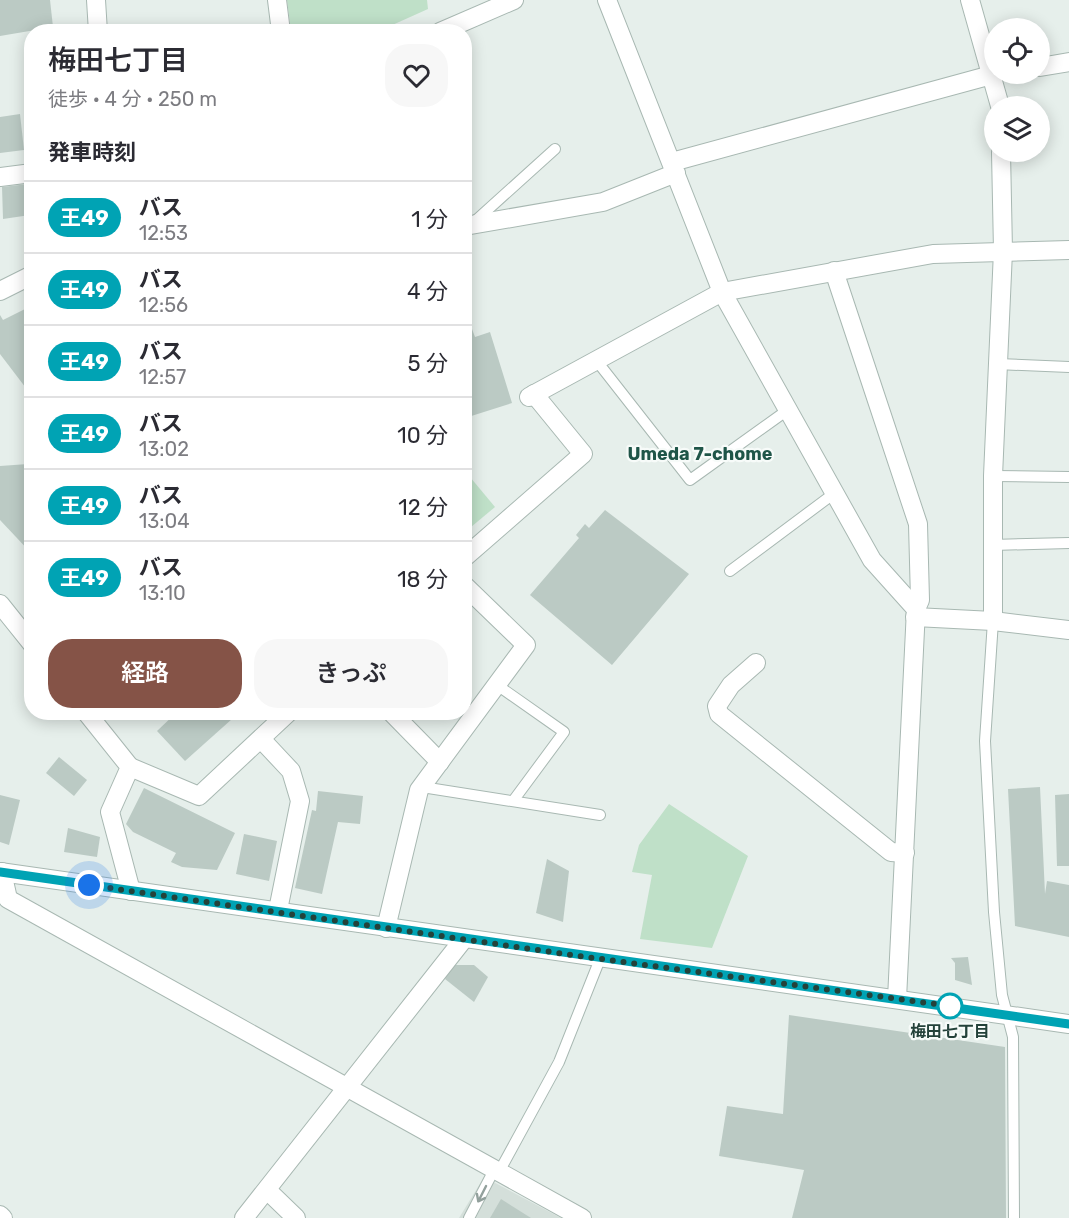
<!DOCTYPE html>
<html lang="ja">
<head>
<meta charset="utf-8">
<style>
	:root { --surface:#fff; --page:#f7f7f7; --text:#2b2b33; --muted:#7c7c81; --line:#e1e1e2; --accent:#855347 }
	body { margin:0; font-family:Rubik,"Noto Sans JP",sans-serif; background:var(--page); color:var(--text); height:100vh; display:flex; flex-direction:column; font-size:22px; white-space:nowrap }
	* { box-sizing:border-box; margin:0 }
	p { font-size:20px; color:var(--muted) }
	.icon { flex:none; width:33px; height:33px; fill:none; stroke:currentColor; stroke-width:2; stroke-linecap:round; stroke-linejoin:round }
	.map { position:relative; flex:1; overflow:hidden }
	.details { position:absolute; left:24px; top:24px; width:448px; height:696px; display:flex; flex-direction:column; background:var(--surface); border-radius:24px; box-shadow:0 3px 15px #0003 }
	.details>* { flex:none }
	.badge { padding:0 12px; border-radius:20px; font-size:21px; line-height:39px }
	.fabs { position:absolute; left:984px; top:18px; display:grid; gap:12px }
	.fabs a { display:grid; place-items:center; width:66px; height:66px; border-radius:50%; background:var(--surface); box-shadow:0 3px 15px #0003; font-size:30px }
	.you { position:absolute; width:30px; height:30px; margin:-15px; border:4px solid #fff; border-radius:50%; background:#1a73e8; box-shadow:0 0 0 9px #1a73e833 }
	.map>.badge { position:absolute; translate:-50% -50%; box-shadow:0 0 0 3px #fff }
	h2 { padding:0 24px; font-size:22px; line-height:54px }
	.round { display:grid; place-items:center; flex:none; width:63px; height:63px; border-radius:24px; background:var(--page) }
	.head { display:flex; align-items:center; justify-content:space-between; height:102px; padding:0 24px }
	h1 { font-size:28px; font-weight:600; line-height:45px }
	.primary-button { display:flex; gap:12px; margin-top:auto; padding:12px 24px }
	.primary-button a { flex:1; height:69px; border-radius:24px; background:var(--accent); color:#fff; font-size:24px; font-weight:600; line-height:69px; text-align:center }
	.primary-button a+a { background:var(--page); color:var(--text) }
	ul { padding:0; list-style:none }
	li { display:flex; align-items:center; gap:18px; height:72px; padding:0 24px; border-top:2px solid var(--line) }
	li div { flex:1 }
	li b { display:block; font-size:22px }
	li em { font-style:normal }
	li .badge { min-width:66px; font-weight:700; text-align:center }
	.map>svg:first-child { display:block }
	.built { fill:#d4dfda }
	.green { fill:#bfe0c8 }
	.building { fill:#bbcac4 }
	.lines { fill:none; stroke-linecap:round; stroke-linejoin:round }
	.service-casing { stroke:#a8b8b2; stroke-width:12 }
	.minor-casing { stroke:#a8b8b2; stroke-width:20 }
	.tertiary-casing { stroke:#a8b8b2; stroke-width:20 }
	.service { stroke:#fff; stroke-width:10 }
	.minor { stroke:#fff; stroke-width:18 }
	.tertiary { stroke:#fff; stroke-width:18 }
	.oneway { stroke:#92a09c }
	.line-casing { stroke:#fff; stroke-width:14 }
	.line { stroke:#00a3b4; stroke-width:9 }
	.walk { stroke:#24423a; stroke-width:6; stroke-dasharray:0 10.8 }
	.stop-dot { fill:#fff; stroke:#00a3b4; stroke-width:3 }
	.labels { text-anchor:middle; stroke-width:4.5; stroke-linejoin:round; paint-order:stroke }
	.stop-label { font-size:16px; font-weight:bold; fill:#24423a; stroke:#f7fbf9 }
	.neighbourhood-label { font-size:18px; font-weight:bold; fill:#1f5548; stroke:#f7fbf9 }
</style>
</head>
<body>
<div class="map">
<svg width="1069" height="1218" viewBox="0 0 1069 1218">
	<rect width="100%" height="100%" fill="#e6efeb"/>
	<!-- built -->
	<polygon class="built" points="484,1177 561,1218 459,1218"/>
	<!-- green -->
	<g class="green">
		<polygon points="287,0 427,0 428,9 379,31 291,31"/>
		<polygon points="465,471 495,507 465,532"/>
		<polygon points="669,804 748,856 712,948 640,939 652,875 632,872 639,845"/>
	</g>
	<!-- building -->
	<g class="building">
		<polygon points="0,0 50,0 53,27 0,36"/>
		<polygon points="20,114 24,150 0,153 0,117"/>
		<polygon points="28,184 30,215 3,219 2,187"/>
		<polygon points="25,309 32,318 32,396 0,354 0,315 3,320"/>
		<polygon points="472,329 475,337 490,332 512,403 465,418 465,331"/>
		<polygon points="28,464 32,468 32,554 0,520 0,466"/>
		<polygon points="605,510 689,574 612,665 530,595 579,538 576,535 585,524 589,528"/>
		<polygon points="177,712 227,712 232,719 185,761 157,731"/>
		<polygon points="59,757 87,780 74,796 46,773"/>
		<polygon points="1040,787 1045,894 1047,881 1069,885 1069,937 1015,926 1008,789"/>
		<polygon points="144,788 235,833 217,870 182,867 171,862 176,853 133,832 126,824"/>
		<polygon points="318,791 363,796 360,824 338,822 322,894 295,888 312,810 316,811"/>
		<polygon points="1069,794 1069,866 1057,866 1055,795"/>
		<polygon points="0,795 20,800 9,845 0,842"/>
		<polygon points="68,828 100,837 97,857 64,852"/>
		<polygon points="244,834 277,841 269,881 236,874"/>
		<polygon points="547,859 569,871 563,922 536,913"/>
		<polygon points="968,957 972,985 955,980 955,963 951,958"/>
		<polygon points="451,965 474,965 488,977 474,1002 445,979"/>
		<polygon points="789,1015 1005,1047 1006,1218 792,1218 804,1170 719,1156 727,1106 783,1114"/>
		<polygon points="501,1199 531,1218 490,1218"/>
	</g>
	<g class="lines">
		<!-- service casing -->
		<g class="service-casing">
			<g id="service">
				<polyline points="473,223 555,149"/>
				<polyline points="596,360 690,480 789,409"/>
				<polyline points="997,364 1069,367"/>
				<polyline points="993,476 1069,477"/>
				<polyline points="992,545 1069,543"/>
				<polyline points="730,571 836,492"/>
				<polyline points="993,621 985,741 994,912 1002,995 1013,1037 1014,1218"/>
				<polyline points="497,685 564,732 513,801"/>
				<polyline points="422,787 600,815"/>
				<polyline points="499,1172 559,1062 600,959"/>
				<polyline points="469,1218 494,1170"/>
			</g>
		</g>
		<!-- minor casing -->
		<g class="minor-casing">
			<g id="minor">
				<polyline points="96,0 98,32"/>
				<polyline points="277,0 281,32"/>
				<polyline points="607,0 722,292 872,560 916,609"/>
				<polyline points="970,0 1000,106"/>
				<polyline points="1040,67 1069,62"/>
				<polyline points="672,162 995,74"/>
				<polyline points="0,177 32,173"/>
				<polyline points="465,226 603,202 676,173"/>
				<polyline points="834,271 918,524 920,600 916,609 897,999"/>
				<polyline points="0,291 32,275"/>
				<polyline points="529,397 722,292 933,254 1069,250"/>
				<polyline points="465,557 583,454 534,394"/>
				<polyline points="0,604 32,644"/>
				<polyline points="915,617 993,621 1069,630"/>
				<polyline points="993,621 993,476 1003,251 1001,152"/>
				<polyline points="756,663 731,685 717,706 719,714 891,852 905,853"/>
				<polyline points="86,712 130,767 110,812 131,891"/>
				<polyline points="391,712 440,762"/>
				<polyline points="261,739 291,771 300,801 278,910"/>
				<polyline points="130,767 199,796 289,712"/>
				<polyline points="2,872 8,899 582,1218"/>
				<polyline points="386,928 419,790 526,645 465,586"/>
				<polyline points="267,1190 296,1218"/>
				<polyline points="244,1218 463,940"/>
			</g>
		</g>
		<!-- tertiary casing -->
		<g class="tertiary-casing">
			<g id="tertiary">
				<polyline points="440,32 514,0"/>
				<polyline points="0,872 1069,1024"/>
				<polyline points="0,1215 3,1218"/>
			</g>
		</g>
		<!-- service -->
		<use href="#service" class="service"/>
		<!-- minor -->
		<use href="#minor" class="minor"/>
		<!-- tertiary -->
		<use href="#tertiary" class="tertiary"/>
	</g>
	<!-- one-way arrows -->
	<defs><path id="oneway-shaft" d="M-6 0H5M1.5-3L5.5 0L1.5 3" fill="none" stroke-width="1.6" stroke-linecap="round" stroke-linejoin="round" transform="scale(1.5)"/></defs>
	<use class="oneway" href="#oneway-shaft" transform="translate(482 1194) rotate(117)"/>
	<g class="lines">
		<!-- line casing -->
		<g class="line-casing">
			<polyline id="line" points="0,872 1069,1024"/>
		</g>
		<!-- line -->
		<use href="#line" class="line"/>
		<!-- walk -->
		<polyline class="walk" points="89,885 579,956 950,1006"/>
	</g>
	<!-- markers -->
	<circle class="stop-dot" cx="950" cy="1006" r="12"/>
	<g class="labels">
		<!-- stop labels -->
		<g class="stop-label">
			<text x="950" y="1037">梅田七丁目</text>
		</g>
		<!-- neighbourhood labels -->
		<g class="neighbourhood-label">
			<text x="700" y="460">Umeda 7-chome</text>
		</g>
	</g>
</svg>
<div class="fabs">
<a><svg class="icon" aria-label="locate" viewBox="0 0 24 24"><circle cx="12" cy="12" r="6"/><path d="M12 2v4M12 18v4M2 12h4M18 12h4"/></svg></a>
<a><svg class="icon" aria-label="layers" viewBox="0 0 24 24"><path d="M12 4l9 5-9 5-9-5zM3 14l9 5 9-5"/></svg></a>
</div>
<div class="you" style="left:89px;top:885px"></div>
<section class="details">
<div class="head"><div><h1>梅田七丁目</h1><p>徒歩 · 4 分 · 250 m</p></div><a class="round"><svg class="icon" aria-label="heart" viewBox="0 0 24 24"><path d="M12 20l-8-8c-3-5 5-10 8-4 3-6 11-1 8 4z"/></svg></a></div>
<h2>発車時刻</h2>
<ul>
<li><span class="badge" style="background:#00a3b4;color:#fff">王49</span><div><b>バス</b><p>12:53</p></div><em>1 分</em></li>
<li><span class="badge" style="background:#00a3b4;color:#fff">王49</span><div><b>バス</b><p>12:56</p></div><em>4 分</em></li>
<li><span class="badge" style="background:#00a3b4;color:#fff">王49</span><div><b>バス</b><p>12:57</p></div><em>5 分</em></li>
<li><span class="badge" style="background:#00a3b4;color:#fff">王49</span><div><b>バス</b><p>13:02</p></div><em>10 分</em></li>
<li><span class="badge" style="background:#00a3b4;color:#fff">王49</span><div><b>バス</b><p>13:04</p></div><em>12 分</em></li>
<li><span class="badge" style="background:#00a3b4;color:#fff">王49</span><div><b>バス</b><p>13:10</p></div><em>18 分</em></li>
</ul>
<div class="primary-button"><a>経路</a><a>きっぷ</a></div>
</section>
</div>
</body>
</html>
